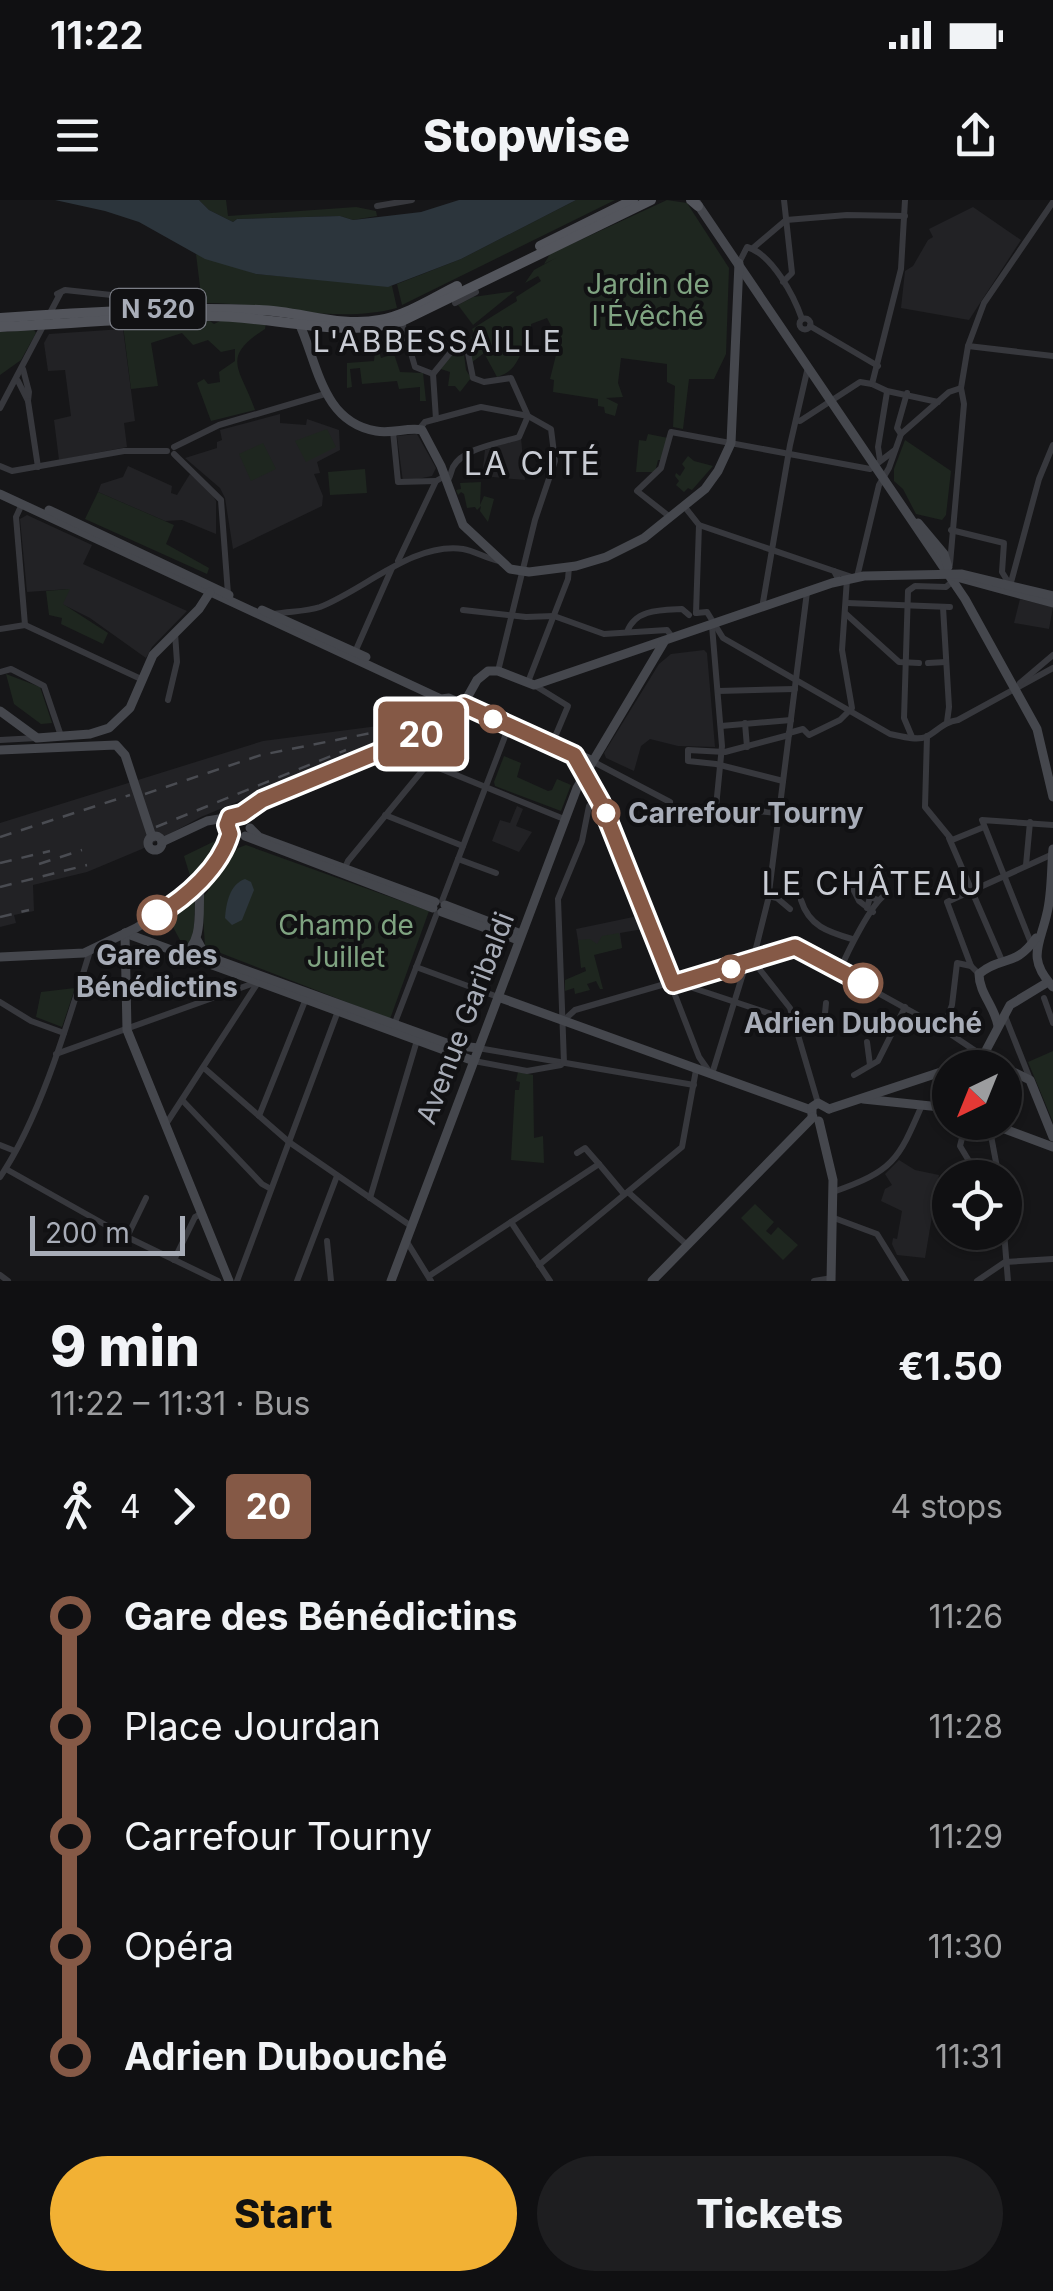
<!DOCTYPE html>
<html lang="en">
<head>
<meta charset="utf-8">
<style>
	:root { --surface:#101012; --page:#1e1e20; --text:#f1f3f6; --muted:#9c9d9f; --line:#303032; --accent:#f2b134 }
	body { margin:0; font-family:Inter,sans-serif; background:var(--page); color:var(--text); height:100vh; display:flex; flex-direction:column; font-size:38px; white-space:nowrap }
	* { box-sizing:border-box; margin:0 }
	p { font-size:32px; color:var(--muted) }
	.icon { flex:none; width:55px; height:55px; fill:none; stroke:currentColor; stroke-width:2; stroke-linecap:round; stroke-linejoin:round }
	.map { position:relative; height:1081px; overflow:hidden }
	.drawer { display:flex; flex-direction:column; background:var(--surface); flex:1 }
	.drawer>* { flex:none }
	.badge { padding:0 20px; border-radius:8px; font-size:35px; line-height:65px }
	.needle { width:65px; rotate:223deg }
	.buttons { position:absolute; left:932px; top:850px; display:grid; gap:20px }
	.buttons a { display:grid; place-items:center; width:90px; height:90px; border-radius:50%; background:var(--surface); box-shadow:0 2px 8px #0004,0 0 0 2px var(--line); font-size:50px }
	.scale { position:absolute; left:30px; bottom:25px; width:155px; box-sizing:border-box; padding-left:10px; border:5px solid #a8adb8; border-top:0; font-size:28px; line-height:35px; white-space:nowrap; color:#a8adb8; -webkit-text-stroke:8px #111113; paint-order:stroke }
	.map>.badge { position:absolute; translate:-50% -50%; box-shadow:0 0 0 5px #fff }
	.legs { display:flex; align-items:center; gap:15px; height:110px; padding:0 50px; font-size:32px }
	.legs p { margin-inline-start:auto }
	.head { display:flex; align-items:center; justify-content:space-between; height:170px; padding:0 50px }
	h1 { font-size:55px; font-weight:800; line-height:75px }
	.cta { display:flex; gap:20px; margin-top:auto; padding:20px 50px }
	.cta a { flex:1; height:115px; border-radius:60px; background:var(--accent); color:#111; font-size:40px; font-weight:800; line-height:115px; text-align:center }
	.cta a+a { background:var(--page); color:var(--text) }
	ul { padding:0 50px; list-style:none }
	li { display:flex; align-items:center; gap:35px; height:110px; font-size:38px }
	li i { display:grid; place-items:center; width:15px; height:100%; margin:0 12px; background:currentColor }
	li i::after { content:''; width:25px; height:25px; margin:-12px; border:8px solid; border-radius:50%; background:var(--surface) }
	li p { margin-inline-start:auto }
	li:first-child i { background:linear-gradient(#0000 50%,currentColor 0) }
	li:last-child i { background:linear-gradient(currentColor 50%,#0000 0) }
	.status { display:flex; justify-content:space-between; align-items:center; height:70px; padding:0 50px; background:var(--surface); direction:ltr }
	.status svg { height:28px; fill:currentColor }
	header { display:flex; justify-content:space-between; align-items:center; height:130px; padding:0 50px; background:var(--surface); font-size:45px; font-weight:800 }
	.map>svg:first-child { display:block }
	.built { fill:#222225 }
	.green { fill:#1e261f }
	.water { fill:#2c353c }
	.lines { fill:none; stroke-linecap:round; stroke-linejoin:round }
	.street { stroke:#37383d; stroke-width:6 }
	.secondary { stroke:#45474d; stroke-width:9 }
	.primary { stroke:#53555c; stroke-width:10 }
	.rail { stroke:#4a4c52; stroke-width:2.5; stroke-dasharray:12 10; stroke-linecap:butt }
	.line-1-casing { stroke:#fff; stroke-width:22 }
	.line-1 { stroke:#855946; stroke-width:15 }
	.stop-1-dot { fill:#fff; stroke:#855946; stroke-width:5 }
	.labels { text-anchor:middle; stroke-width:8; stroke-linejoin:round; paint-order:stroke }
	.shield { fill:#111113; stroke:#7b7e86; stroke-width:2.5 }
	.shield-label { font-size:25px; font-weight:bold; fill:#a8adb8 }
	.park-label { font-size:28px; fill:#7fa381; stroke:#111113 }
	.stop-label { font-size:28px; font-weight:bold; fill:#a8adb8; stroke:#111113 }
	.street-label { font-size:28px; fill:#a8adb8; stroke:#111113 }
	.neighbourhood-label { font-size:30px; letter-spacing:2.5px; fill:#c9ccd4; stroke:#111113 }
	.quarter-label { font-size:32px; letter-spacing:2.5px; fill:#c9ccd4; stroke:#111113 }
</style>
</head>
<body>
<div class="status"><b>11:22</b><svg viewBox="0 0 49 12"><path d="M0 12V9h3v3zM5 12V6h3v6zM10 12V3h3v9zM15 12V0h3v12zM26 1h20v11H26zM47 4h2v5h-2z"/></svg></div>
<header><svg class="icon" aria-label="menu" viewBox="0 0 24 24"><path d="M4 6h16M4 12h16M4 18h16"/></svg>Stopwise<svg class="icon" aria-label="share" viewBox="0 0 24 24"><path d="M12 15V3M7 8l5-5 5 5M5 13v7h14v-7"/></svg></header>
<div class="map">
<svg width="1053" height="1081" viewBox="0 0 1053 1081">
	<rect width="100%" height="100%" fill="#161618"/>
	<!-- built -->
	<g class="built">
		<polygon points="973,7 1021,40 969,120 901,108 905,71 913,66 928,40 933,37 929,29"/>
		<polygon points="123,129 135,221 124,223 127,247 59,260 54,220 71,216 65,170 48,171 44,143 49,134"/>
		<polygon points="280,214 280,223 306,225 307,219 339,230 340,250 317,262 320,273 314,274 323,296 322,306 233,349 225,298 220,288 185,258 217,248 217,242 222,240 220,230"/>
		<polygon points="417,234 436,268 432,276 403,282 397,236"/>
		<polygon points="521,238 525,280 482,276 485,250"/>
		<polygon points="128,266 172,286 171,293 177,295 190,274 211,292 216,301 216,334 182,320 165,321 98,292 101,284 123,277"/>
		<polygon points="27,315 92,345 83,364 187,411 152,447 146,458 90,418 62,404 69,389 27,392 20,319"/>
		<polygon points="1020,399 1053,407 1049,429 1014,423"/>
		<polygon points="704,450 707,453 715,547 678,546 650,539 641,546 634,571 606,558 604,553 659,464 671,454"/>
		<polygon points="429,513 431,521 201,617 142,649 87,672 33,685 34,711 14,715 16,723 0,727 0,623 263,541 401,523"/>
		<polygon points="517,606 523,609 516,626 532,632 519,652 492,641 500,620 510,623"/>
		<polygon points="638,716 643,729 620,733 622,748 581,757 576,729"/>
		<polygon points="899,960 915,970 939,975 925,1058 897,1055 892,1044 893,1038 897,1039 902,1011 881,1001 885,989 892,985 885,974"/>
	</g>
	<!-- green -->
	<g class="green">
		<polygon points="199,0 226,0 228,16 356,7 376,11 377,16 353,20 340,16 237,19 233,22 209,10"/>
		<polygon points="576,0 615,0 402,105 397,84 461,59"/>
		<path d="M 667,0 L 687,3 L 729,68 L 726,154 L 714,179 L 689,179 L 683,229 L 673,227 L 675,186 L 667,182 L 667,164 L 621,158 L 618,183 L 623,197 L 606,198 L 618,204 L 615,216 L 605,213 L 604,207 L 598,206 L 598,199 L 553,192 L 554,180 L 550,179 L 556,155 L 562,147 L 547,118 L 531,124 L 531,143 L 526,144 C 517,160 516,171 497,177 L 484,153 L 471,163 L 471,137 L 475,135 L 472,129 L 517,101 L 516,97 L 541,81 L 538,76 L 525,83 L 534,70 L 556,58 L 544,64 L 550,54 Z"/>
		<path d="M 196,54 L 256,74 L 392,86 L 397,108 C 333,125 267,102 202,103 Z"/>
		<polygon points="515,91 473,125 458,105 473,97"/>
		<path d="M 222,120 L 266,123 L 265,129 C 219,158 241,169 255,210 L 211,221 L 197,183 L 204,179 L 208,184 L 220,182 L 219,172 L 235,161 L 235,149 L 221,152 L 208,140 L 193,145 L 182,133 L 151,143 L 158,186 L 131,189 L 123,125 L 210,121 L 214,124 Z"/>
		<polygon points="34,130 36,133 21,160 0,175 0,132"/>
		<polygon points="376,142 381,158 394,154 400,172 423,173 426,201 420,201 420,187 399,189 397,181 362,184 360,168 350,169 352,187 347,188 347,163 374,161"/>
		<polygon points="463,146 466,170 471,178 460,192 455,186 448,186 450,172 438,168 457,148"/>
		<polygon points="327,229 336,247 306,262 295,241"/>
		<polygon points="648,234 668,238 662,260 658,260 655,272 636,272 639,240 646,241"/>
		<polygon points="905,240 951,271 946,315 942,320 916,314 903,289 894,281 894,269"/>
		<polygon points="263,243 276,269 251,281 239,254"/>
		<polygon points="688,256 694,261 713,266 692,290 688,288 684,292 676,285 679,281 675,276 676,273 680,276 685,268 682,264"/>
		<polygon points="365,269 367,293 330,295 328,272"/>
		<polygon points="481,282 480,305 484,296 494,299 488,322 480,311 481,306 477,310 475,307 467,308 464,294 461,292 458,295 456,290 461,289 460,283"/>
		<polygon points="98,292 174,325 166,344 209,368 207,374 85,319"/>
		<polygon points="70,389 63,404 108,433 103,444 61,424 62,418 49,415 46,391"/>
		<polygon points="6,474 40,487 52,523 41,524 14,504"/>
		<polygon points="504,556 521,563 517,577 548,591 552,590 557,579 571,585 561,611 495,586 494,582"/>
		<polygon points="217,640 224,641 224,645 191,679 184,656"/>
		<polygon points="246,645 429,711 390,819 205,747 202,698 208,691 208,681 238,648"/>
		<polygon points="195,699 194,737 187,745 180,740 167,716"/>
		<polygon points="619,733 622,748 594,755 603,789 600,789 596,781 587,784 590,790 575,794 574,788 565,791 565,780 586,771 585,767 581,768 578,740 590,739 597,744 602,736"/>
		<polygon points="75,788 62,827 36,817 41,792"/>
		<polygon points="1053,851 1053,922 1028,862"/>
		<polygon points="518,872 533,875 534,938 543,936 544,963 511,960 515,890 519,890 520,882 516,881"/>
		<polygon points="755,1004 774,1022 766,1031 771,1035 778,1027 798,1045 783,1060 741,1018"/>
	</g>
	<!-- water -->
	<g class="water">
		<polygon points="0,0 199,0 209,10 233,22 237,19 340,16 353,20 421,12 459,0 576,0 461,59 388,87 256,74 205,59 139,22 105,11 55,0"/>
		<path d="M 245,679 L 251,682 L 254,690 L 242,720 L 232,725 L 225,718 C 226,703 230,684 245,679 Z"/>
	</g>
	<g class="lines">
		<!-- street -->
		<g class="street">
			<polyline points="905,0 901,69 872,184 887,191 938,202"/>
			<polyline points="377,6 412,0"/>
			<polyline points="753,48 786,20 847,15 905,16"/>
			<path d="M 739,63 L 747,47 C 772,54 794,96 802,119"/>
			<polyline points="783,82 792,73 784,0"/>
			<polyline points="57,94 65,90 130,97 186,97"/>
			<polyline points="455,103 476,92"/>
			<circle cx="805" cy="124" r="5.5"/>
			<polyline points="402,122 415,167 433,174"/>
			<polyline points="810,126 878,166"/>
			<polyline points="968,146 1053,156"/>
			<path d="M 433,174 L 455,147 L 466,143 L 473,178 L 484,182 L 511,178 L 528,216 L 519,237 C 500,243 463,248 453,267 C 451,272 450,278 447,282"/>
			<polyline points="433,174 436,219"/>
			<polyline points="18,181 28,201 29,192 23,169"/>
			<polyline points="28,201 38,267"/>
			<polyline points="0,208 60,94"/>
			<polyline points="796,220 800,221 860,182 872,184"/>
			<polyline points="420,228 425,222 481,207 528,216 551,229 555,261 535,320 498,471"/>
			<polyline points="393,231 398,282 436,281"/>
			<polyline points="901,234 897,228 907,193"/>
			<polyline points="174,247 219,225 325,194"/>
			<polyline points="174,254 221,300 228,394"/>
			<polyline points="880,260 878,247 887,192"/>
			<polyline points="0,266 12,271 124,251 167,251"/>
			<polyline points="22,304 16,317 25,425"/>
			<polyline points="684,306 699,325 696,413"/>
			<polyline points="670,317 637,291 661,268 671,232 870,269 895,250"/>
			<polyline points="699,325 834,371"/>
			<polyline points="951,330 1004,343 1002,372 1010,385"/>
			<polyline points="398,361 436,281 445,276"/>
			<polyline points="950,364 964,204 961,188 968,146 984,103 1053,2"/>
			<polyline points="857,377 879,285 889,268 901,234 949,192 961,188"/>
			<polyline points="839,381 834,371 852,377"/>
			<polyline points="1010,386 1039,279 1053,245"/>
			<polyline points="847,403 950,407"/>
			<polyline points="943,407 949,507 947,522"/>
			<polyline points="762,408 790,245 808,167"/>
			<polyline points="463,410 526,417 554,416 604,434 667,430 673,438"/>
			<path d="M 696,413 L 707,412 L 723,438 L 890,534 C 900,536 916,541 926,537 C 938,531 943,522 958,520 L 1053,468"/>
			<path d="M 274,414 C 289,411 305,412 320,407 C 364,390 413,342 463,349 C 475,351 487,359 500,361"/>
			<polyline points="846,414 899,462 919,463"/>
			<polyline points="712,426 722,546 716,607 778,613"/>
			<polyline points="0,429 25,425 141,479"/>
			<path d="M 627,432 C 635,409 661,410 682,409 L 689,415"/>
			<polyline points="355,452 392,368"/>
			<polyline points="928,463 946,462"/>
			<polyline points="0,472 11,469 44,486 61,536"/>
			<polyline points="528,482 568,379 569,367"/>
			<polyline points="1020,483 1053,455"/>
			<polyline points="534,485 568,506 552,544"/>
			<polyline points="718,491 795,489"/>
			<polyline points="168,500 177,462 175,433"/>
			<polyline points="745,523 747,547"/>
			<polyline points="721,526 791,520"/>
			<polyline points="789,533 803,529 809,535 840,520 852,508 842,450 847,379"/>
			<polyline points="927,536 925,607 952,640 984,627"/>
			<polyline points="912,537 904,518 908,391 915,386 946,387 954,380"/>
			<polyline points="0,540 37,538"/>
			<polyline points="592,561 670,602"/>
			<polyline points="429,564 564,619"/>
			<polyline points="783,581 716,564 688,561 688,550 725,552 789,535"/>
			<polyline points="594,586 699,857 711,874"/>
			<polyline points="385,615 463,646"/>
			<polyline points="949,638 1003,763"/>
			<polyline points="458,659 496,673"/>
			<polyline points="1026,665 1030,622"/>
			<polyline points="344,670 348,661 445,543 454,521"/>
			<polyline points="851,685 859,701 873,712"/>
			<polyline points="768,696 777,698 790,709"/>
			<path d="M 801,700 C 809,726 828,732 852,739"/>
			<polyline points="442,701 509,526"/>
			<polyline points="867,708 870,697 878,700"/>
			<polyline points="1031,743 982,620 1053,625"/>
			<polyline points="753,760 768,700 807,392"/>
			<polyline points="753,761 790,808 818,903"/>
			<polyline points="971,766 947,702 1053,654"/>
			<polyline points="416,767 498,797"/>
			<path d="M 840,770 C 847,753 871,704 885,695"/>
			<polyline points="80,784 126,791"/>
			<polyline points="681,784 795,822"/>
			<polyline points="1044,798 1053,823"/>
			<polyline points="0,802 31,821 64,833"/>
			<polyline points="1005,816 1030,879"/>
			<polyline points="563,821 575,810 665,784 680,783 795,747 943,829 983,856"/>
			<polyline points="824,824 826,803"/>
			<polyline points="394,825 437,713"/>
			<polyline points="943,829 952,805 957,763 971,766 979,774"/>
			<polyline points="867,842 870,865"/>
			<polyline points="478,848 694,885"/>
			<polyline points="56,854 257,782"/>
			<polyline points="474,861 527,871 561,865"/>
			<polyline points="564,863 558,699 582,641 589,606 599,596"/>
			<polyline points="204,868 289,942 411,1026"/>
			<polyline points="712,874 746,764"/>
			<polyline points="854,875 878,861 905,807"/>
			<polyline points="182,900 262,984 271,989"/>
			<polyline points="259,916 307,796"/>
			<polyline points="966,922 960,946 969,961 997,968"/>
			<polyline points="166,924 257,784"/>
			<polyline points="989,925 999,978"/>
			<polyline points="0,945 15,951"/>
			<polyline points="599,964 624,994"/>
			<polyline points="6,969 127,1037 218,1081"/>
			<path d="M 0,977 C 40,919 69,819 90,751"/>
			<polyline points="628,992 687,1045"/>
			<path d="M 833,992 C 893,971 898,961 922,905"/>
			<polyline points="370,998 418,837"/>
			<polyline points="834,1018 877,1034 906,1081"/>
			<polyline points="511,1022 599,964 585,948 577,953"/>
			<polyline points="1004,1032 1008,1081"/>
			<polyline points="127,1037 146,998"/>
			<polyline points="327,1041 331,1081"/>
			<polyline points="407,1042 431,1081"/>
			<polyline points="174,1060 195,1017 201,1014"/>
			<polyline points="539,1065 682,947 696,870"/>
			<polyline points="0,1075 8,1081"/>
			<polyline points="429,1076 511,1022 550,1081"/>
			<polyline points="237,1081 338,811"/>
			<polyline points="297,1081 337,976"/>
			<polyline points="814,1081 832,1078"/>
			<polyline points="977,1081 1005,1062 1053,1059"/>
		</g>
		<!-- secondary -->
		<g class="secondary">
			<polyline points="696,2 965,399 1037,529 1053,597"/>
			<path d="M 299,123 C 318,164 322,222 376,231 C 392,234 408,227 422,230 L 441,266 L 463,325 L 510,369 L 529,372 L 576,366 L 606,357 L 644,338 L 705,289 L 718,271 L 731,243 L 739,63"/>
			<polyline points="0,294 441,499 449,498 591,560"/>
			<polyline points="49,310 229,395"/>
			<polyline points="918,323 944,354 948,367"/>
			<polyline points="953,376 1053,403"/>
			<polyline points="262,410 366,457"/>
			<polyline points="0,511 37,538 90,534 109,528 130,508 153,455 199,409 210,392"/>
			<polyline points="0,550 116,545 125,555 152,637"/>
			<polyline points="574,555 594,586"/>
			<polyline points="250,628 259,637 435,702"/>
			<polyline points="245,636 433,708"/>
			<circle cx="155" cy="643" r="7"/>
			<polyline points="162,642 207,621 231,617"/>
			<path d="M 1053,649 C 1051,670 1052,693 1047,713 C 1040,745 1026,758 1053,787"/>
			<path d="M 218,659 C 226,645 229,639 227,625 L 232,616 L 242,615 L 262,601 L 454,521 L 477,480 L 488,471 L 498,471 L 534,485 L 832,383 L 864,376 L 962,374 L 1053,396"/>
			<polyline points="445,705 521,734"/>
			<polyline points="442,712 518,740"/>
			<polyline points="125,733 474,861"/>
			<polyline points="125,733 127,830 229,1081"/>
			<polyline points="197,740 203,751 220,761 452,845 478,848"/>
			<path d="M 182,755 C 207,741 196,704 201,680"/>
			<polyline points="0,757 84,753 136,728 180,701 219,658"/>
			<polyline points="498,797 811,910"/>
			<path d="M 998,826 C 995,807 979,793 979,774 C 1002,755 1015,768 1036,738"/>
			<polyline points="955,868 983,856 1010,805 1048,782"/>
			<polyline points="1005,868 1030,880 1053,937"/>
			<polyline points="863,899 950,908"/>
			<polyline points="829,909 950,869"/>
			<polyline points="812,915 812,907 818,903 829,909"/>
			<polyline points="819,921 833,980 831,1081"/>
			<polyline points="986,922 1053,947"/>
			<polyline points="391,1081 577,588 664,442"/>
			<polyline points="652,1081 813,917"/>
		</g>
		<!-- primary -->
		<g class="primary">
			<polyline points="691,0 698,6"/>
			<polyline points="540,46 633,0"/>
			<path d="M 0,118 C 86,112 173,107 259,110 C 300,111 340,128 380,120 C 407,115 433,98 457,86"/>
			<path d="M 0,127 C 70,124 140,117 209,116 C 275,116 340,139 402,121 L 651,0"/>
		</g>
		<!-- rail -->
		<g class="rail">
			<polyline points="145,594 261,555 371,533 430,516"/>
			<polyline points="156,627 346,550"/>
			<polyline points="0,637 130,595"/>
			<polyline points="0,663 50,651"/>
			<polyline points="39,664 82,650"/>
			<polyline points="0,687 87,665"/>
			<polyline points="0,717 29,710"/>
		</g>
	</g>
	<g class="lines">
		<!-- line-1 casing -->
		<g class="line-1-casing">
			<path id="line-1" d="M 157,715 C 187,697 220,668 230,634 L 227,625 L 230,617 L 242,614 L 262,600 L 454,521 L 464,505 L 574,555 L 601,603 L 673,784 L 795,747 L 863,783"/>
		</g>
		<!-- line-1 -->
		<use href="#line-1" class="line-1"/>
	</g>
	<!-- markers -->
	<g class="stop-1-dot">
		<circle cx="493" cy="519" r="12"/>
		<circle cx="606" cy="613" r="12"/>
		<circle cx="157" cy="715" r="18"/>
		<circle cx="731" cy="769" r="12"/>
		<circle cx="863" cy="783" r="18"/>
	</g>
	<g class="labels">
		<!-- shield labels -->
		<rect class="shield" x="110.5" y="89" width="95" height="40" rx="8"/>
		<g class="shield-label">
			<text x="158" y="118">N 520</text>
		</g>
		<!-- park labels -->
		<g class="park-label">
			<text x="648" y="94">Jardin de<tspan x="648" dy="32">l'Évêché</tspan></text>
			<text x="346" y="735">Champ de<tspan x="346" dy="32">Juillet</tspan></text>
		</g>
		<!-- stop labels -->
		<g class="stop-label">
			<text x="628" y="623" text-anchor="start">Carrefour Tourny</text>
			<text x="157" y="765">Gare des<tspan x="157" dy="32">Bénédictins</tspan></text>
			<text x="863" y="833">Adrien Dubouché</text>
		</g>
		<!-- street labels -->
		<g class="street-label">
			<text transform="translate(465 818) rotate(-69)" y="10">Avenue Garibaldi</text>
		</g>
		<!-- neighbourhood labels -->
		<g class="neighbourhood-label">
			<text x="438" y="152">L'ABBESSAILLE</text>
		</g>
		<!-- quarter labels -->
		<g class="quarter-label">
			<text x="533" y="275">LA CITÉ</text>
			<text x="873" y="695">LE CHÂTEAU</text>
		</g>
	</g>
</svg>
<div class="buttons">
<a><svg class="needle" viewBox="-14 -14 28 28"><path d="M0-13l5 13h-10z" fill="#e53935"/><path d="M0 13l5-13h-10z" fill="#9c9d9f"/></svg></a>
<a><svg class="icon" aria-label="locate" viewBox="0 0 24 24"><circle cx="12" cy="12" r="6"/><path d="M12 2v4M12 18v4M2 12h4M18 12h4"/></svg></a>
</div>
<div class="scale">200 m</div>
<b class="badge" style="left:421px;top:534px;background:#855946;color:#fff">20</b>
</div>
<section class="drawer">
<div class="head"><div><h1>9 min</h1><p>11:22 – 11:31 · Bus</p></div><b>€1.50</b></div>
<div class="legs"><svg class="icon" aria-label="walk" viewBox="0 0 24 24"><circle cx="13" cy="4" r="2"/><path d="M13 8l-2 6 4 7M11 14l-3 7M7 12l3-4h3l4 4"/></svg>4<svg class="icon" aria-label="forward" viewBox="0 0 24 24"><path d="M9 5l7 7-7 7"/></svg><b class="badge" style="background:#855946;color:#fff">20</b><p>4 stops</p></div>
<ul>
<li><i style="color:#855946"></i><b>Gare des Bénédictins</b><p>11:26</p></li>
<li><i style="color:#855946"></i><span>Place Jourdan</span><p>11:28</p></li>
<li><i style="color:#855946"></i><span>Carrefour Tourny</span><p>11:29</p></li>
<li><i style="color:#855946"></i><span>Opéra</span><p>11:30</p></li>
<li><i style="color:#855946"></i><b>Adrien Dubouché</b><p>11:31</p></li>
</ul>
<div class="cta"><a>Start</a><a>Tickets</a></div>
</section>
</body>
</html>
